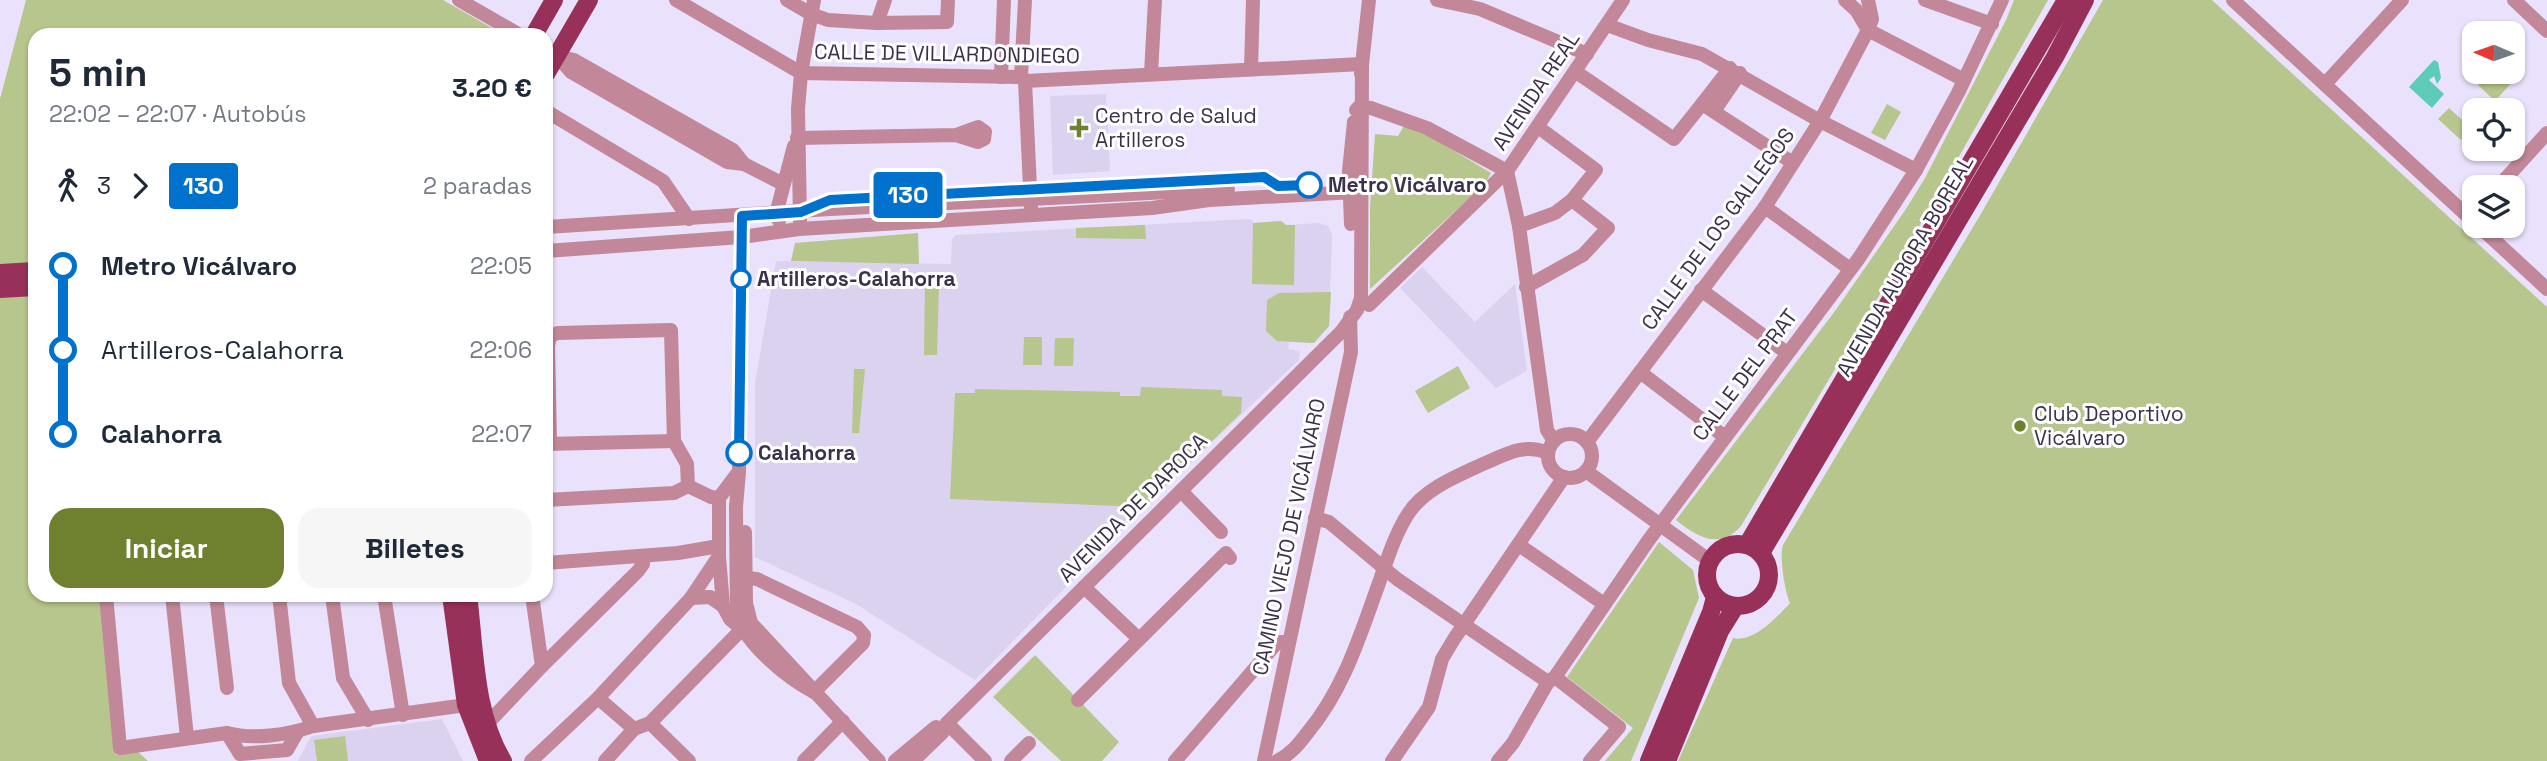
<!DOCTYPE html>
<html lang="es">
<head>
<meta charset="utf-8">
<style>
	:root { --surface:#fff; --page:#f6f6f7; --text:#1f2937; --muted:#747a83; --accent:#6f802f }
	body { margin:0; font-family:"Space Grotesk",sans-serif; background:var(--page); color:var(--text); height:100vh; display:flex; flex-direction:column; font-size:26px; white-space:nowrap }
	* { box-sizing:border-box; margin:0 }
	p { font-size:23px; color:var(--muted) }
	.icon { flex:none; width:38px; height:38px; fill:none; stroke:currentColor; stroke-width:2; stroke-linecap:round; stroke-linejoin:round }
	.map { position:relative; flex:1; overflow:hidden }
	.side { position:absolute; left:28px; top:28px; width:525px; height:574px; display:flex; flex-direction:column; background:var(--surface); border-radius:21px; box-shadow:0 2px 5px #0004 }
	.side>* { flex:none }
	.badge { padding:0 14px; border-radius:5px; font-size:24px; line-height:46px }
	.needle { width:46px; rotate:272deg }
	.controls { position:absolute; left:2462px; top:21px; display:grid; gap:14px }
	.controls a { display:grid; place-items:center; width:63px; height:63px; border-radius:14px; background:var(--surface); box-shadow:0 2px 5px #0004; font-size:35px }
	.map>.badge { position:absolute; translate:-50% -50%; box-shadow:0 0 0 4px #fff }
	.legs { display:flex; align-items:center; gap:10px; height:77px; padding:0 21px; font-size:23px }
	.legs p { margin-inline-start:auto }
	.summary { display:flex; align-items:center; justify-content:space-between; height:119px; padding:0 21px }
	h1 { font-size:38px; font-weight:600; line-height:52px }
	.button { display:flex; gap:14px; margin-top:auto; padding:14px 21px }
	.button a { flex:1; height:80px; border-radius:21px; background:var(--accent); color:#fff; font-size:28px; font-weight:600; line-height:80px; text-align:center }
	.button a+a { background:var(--page); color:var(--text) }
	ul { padding:0 21px; list-style:none }
	li { display:flex; align-items:center; gap:24px; height:84px; font-size:26px }
	li i { display:grid; place-items:center; width:10px; height:100%; margin:0 9px; background:currentColor }
	li i::after { content:''; width:18px; height:18px; margin:-9px; border:5px solid; border-radius:50%; background:var(--surface) }
	li p { margin-inline-start:auto }
	li:first-child i { background:linear-gradient(#0000 50%,currentColor 0) }
	li:last-child i { background:linear-gradient(currentColor 50%,#0000 0) }
	.map>svg:first-child { display:block }
	.built { fill:#dbd2f0 }
	.green { fill:#b7c68c }
	.water { fill:#5cccb8 }
	.lines { fill:none; stroke-linecap:round; stroke-linejoin:round }
	.minor { stroke:#c28798; stroke-width:14 }
	.major { stroke:#983159; stroke-width:18 }
	.line-1-casing { stroke:#fff; stroke-width:16 }
	.line-1 { stroke:#0072ce; stroke-width:10 }
	.poi-dot { fill:#6f802f; stroke:#fff; stroke-width:2.5 }
	.stop-1-dot { fill:#fff; stroke:#0072ce; stroke-width:3.5 }
	.labels { text-anchor:middle; stroke-width:6; stroke-linejoin:round; paint-order:stroke }
	.street-label { font-size:21px; fill:#3b314c; stroke:#fff }
	.poi-label { font-size:21px; fill:#3b314c; stroke:#fff; text-anchor:start }
	.stop-label { font-size:21px; font-weight:bold; fill:#3b314c; stroke:#fff; text-anchor:start }
</style>
</head>
<body>
<div class="map">
<svg width="2547" height="761" viewBox="0 0 2547 761">
	<rect width="100%" height="100%" fill="#eae1fd"/>
	<!-- built -->
	<g class="built">
		<polygon points="1106,94 1110,171 1053,175 1050,96"/>
		<polygon points="1249,219 1253,220 1253,223 1281,221 1287,225 1319,223 1328,226 1332,235 1329,326 1314,343 1289,342 1288,349 1300,351 1299,360 1144,507 975,680 856,604 755,557 755,383 776,261 951,264 952,239 956,235"/>
		<polygon points="1422,267 1475,322 1515,284 1527,371 1496,388 1400,288"/>
		<polygon points="442,719 463,761 298,761 311,736"/>
	</g>
	<!-- green -->
	<g class="green">
		<polygon points="26,0 443,0 504,35 35,35 35,268 0,272 0,99"/>
		<path d="M 2014,0 L 2048,0 L 1895,269 L 1741,526 C 1719,551 1696,536 1676,520 L 1835,311 L 1906,209 L 1925,178 L 2006,20 Z"/>
		<path d="M 2103,0 L 2212,0 L 2547,307 L 2547,761 L 1678,761 L 1733,638 C 1754,643 1777,617 1790,603 C 1785,592 1779,556 1783,545 L 1982,212 Z"/>
		<polygon points="2489,72 2503,72 2513,81 2495,101 2478,85"/>
		<polygon points="1887,104 1901,112 1885,140 1871,133"/>
		<polygon points="2449,108 2472,129 2461,140 2438,119"/>
		<polygon points="1404,126 1433,138 1491,173 1485,184 1370,289 1370,208 1375,134 1398,136"/>
		<polygon points="1281,221 1286,225 1295,225 1294,285 1252,284 1253,223"/>
		<polygon points="1145,225 1146,239 1076,238 1076,228"/>
		<polygon points="918,233 919,264 791,261 795,243"/>
		<polygon points="925,281 936,281 939,284 937,355 924,355"/>
		<polygon points="1331,292 1329,326 1314,343 1277,341 1266,331 1267,300 1279,293"/>
		<polygon points="35,295 35,595 100,595 116,755 138,752 148,761 0,761 0,297"/>
		<polygon points="1024,337 1042,337 1042,365 1023,365"/>
		<polygon points="1055,338 1074,338 1073,366 1054,366"/>
		<polygon points="1458,366 1470,388 1428,413 1415,391"/>
		<polygon points="854,369 865,369 859,433 852,433"/>
		<polygon points="1141,387 1222,390 1222,396 1242,397 1241,413 1144,507 950,499 955,393 975,393 975,389 1120,392 1120,396 1140,396"/>
		<polygon points="1659,542 1693,570 1699,598 1631,761 1605,761 1633,728 1567,677"/>
		<polygon points="1035,655 1119,742 1102,761 1061,761 993,697"/>
		<polygon points="345,736 348,761 317,761 314,740"/>
	</g>
	<!-- water -->
	<polygon class="water" points="2434,60 2438,62 2441,78 2437,84 2434,76 2429,80 2444,94 2432,108 2409,87"/>
	<g class="lines">
		<!-- minor -->
		<g class="minor">
			<polyline points="459,0 520,35"/>
			<polyline points="676,0 801,73 1021,77 1025,81 1362,64"/>
			<polyline points="787,0 811,14 828,20 877,23 947,22 948,0"/>
			<polyline points="1437,0 1480,9 1587,54"/>
			<polyline points="1845,0 1856,10 1868,30"/>
			<polyline points="1925,0 1992,24"/>
			<polyline points="2233,0 2474,222"/>
			<polyline points="2514,0 2547,31"/>
			<polyline points="877,23 885,0"/>
			<polyline points="1607,25 1648,40 1702,54 1820,121 1916,170"/>
			<polyline points="1868,30 1964,80"/>
			<polyline points="546,50 557,56 574,60 733,150 744,164"/>
			<polyline points="557,56 571,72 727,162 744,164 783,184"/>
			<polyline points="1730,68 1702,104 1793,163"/>
			<polyline points="1251,69 1253,0"/>
			<polyline points="1576,72 1674,139 1702,104"/>
			<polyline points="1151,74 1155,0"/>
			<polyline points="1361,74 1369,0"/>
			<polyline points="1001,77 1004,0"/>
			<polyline points="1021,77 1025,0"/>
			<polyline points="1025,81 1031,209"/>
			<polyline points="2325,84 2402,0"/>
			<polyline points="1356,110 1359,107 1371,108 1427,128 1507,171"/>
			<polyline points="546,111 663,181 689,219"/>
			<polyline points="1714,111 1740,73"/>
			<polyline points="797,138 956,135 978,142 984,139 985,132 978,127 956,135"/>
			<polyline points="1507,171 1519,226 1547,430 1554,441"/>
			<polyline points="2498,187 2547,133"/>
			<polyline points="1765,207 1850,269"/>
			<path d="M 742,216 L 739,472 L 736,507 L 737,616 C 747,645 787,678 814,692"/>
			<polyline points="779,221 776,214 794,146"/>
			<polyline points="800,221 798,109 801,73 814,0"/>
			<polyline points="1351,224 1349,171 1354,122"/>
			<polyline points="1519,226 1555,213 1572,200 1596,170 1538,127"/>
			<polyline points="2479,226 2547,289"/>
			<polyline points="546,227 830,209 1228,189"/>
			<polyline points="546,251 741,237 799,229 1152,208 1209,200 1355,192 1360,189"/>
			<polyline points="1526,287 1583,255 1608,228 1572,200"/>
			<polyline points="1701,290 1787,353"/>
			<polyline points="1369,305 1507,171 1623,0"/>
			<polyline points="1640,372 1725,437"/>
			<circle cx="1570" cy="456" r="22"/>
			<polyline points="1587,442 1765,207 1820,121 1868,30 1872,19 1868,0"/>
			<polyline points="550,443 548,346 550,336 558,333 671,330 674,441 687,464 688,486"/>
			<polyline points="546,444 674,441"/>
			<polyline points="1586,471 1710,561"/>
			<polyline points="688,486 711,497 719,498"/>
			<polyline points="1181,491 1221,532"/>
			<polyline points="546,500 674,493 688,486"/>
			<polyline points="1315,518 1329,522 1397,579 1548,682"/>
			<polyline points="745,532 746,603 751,623 879,761"/>
			<polyline points="1519,545 1604,604"/>
			<polyline points="546,563 678,553 719,546"/>
			<polyline points="747,578 757,579 857,627 864,635 863,643 814,692"/>
			<polyline points="1084,587 1139,639"/>
			<path d="M 106,595 L 120,748 L 227,733 C 253,740 288,735 313,726 L 466,705"/>
			<polyline points="172,595 187,737"/>
			<polyline points="216,595 227,688"/>
			<polyline points="279,595 289,683 313,726"/>
			<polyline points="332,595 343,678 368,720"/>
			<polyline points="384,595 403,715"/>
			<polyline points="532,595 542,666"/>
			<polyline points="691,598 710,597 723,606"/>
			<polyline points="1555,677 1619,727 1590,761"/>
			<polyline points="598,698 634,729"/>
			<polyline points="1078,700 1226,553 1230,558"/>
			<polyline points="650,723 689,761"/>
			<polyline points="947,723 985,761"/>
			<polyline points="487,724 542,666 638,571 643,564 642,556"/>
			<polyline points="227,733 240,754 287,750 298,731"/>
			<polyline points="531,761 598,698 691,598 719,556"/>
			<polyline points="605,761 634,729 650,723 742,629 730,619 723,606 719,556 719,498 737,474"/>
			<polyline points="804,761 843,721"/>
			<polyline points="895,761 936,727"/>
			<polyline points="913,761 942,733 947,723 1341,332 1357,310 1361,298 1362,64"/>
			<polyline points="1011,761 1029,743"/>
			<polyline points="1175,761 1275,645 1280,642 1287,642"/>
			<polyline points="1264,761 1351,352 1350,317"/>
			<path d="M 1277,761 C 1291,754 1299,744 1308,732 C 1344,689 1360,635 1379,583 C 1387,560 1395,534 1408,514 C 1424,489 1457,476 1483,464 C 1507,454 1523,443 1548,453"/>
			<polyline points="1392,761 1429,707 1442,659 1454,639 1564,477"/>
			<polyline points="1498,761 1513,743 1548,682 1555,677 1648,541 1859,258 1916,170 1958,93 2002,0"/>
		</g>
		<!-- major -->
		<g class="major">
			<polyline points="534,35 554,0"/>
			<polyline points="546,74 589,0"/>
			<polyline points="0,273 35,271"/>
			<polyline points="0,289 35,287"/>
			<circle cx="1738" cy="575" r="31"/>
			<polyline points="1747,545 2066,0"/>
			<polyline points="1761,553 2055,57 2085,0"/>
			<polyline points="451,595 466,705 488,761"/>
			<path d="M 468,595 C 475,648 474,714 503,761"/>
			<polyline points="1649,761 1711,612 1715,597"/>
			<polyline points="1667,761 1720,631 1735,607"/>
		</g>
	</g>
	<g class="lines">
		<!-- line-1 casing -->
		<g class="line-1-casing">
			<polyline id="line-1" points="739,453 742,216 801,212 830,200 1264,177 1278,186 1309,185"/>
		</g>
		<!-- line-1 -->
		<use href="#line-1" class="line-1"/>
	</g>
	<!-- markers -->
	<g class="poi-dot">
		<path d="M1075.5 117.5h7v7h7v7h-7v7h-7v-7h-7v-7h7z"/>
		<circle cx="2020" cy="426" r="7"/>
	</g>
	<g class="stop-1-dot">
		<circle cx="1309" cy="185" r="12"/>
		<circle cx="741" cy="279" r="9"/>
		<circle cx="739" cy="453" r="12"/>
	</g>
	<g class="labels">
		<!-- street labels -->
		<g class="street-label">
			<text transform="translate(947 54) rotate(1)" y="7">CALLE DE VILLARDONDIEGO</text>
			<text transform="translate(1536 91) rotate(-56)" y="7">AVENIDA REAL</text>
			<text transform="translate(1718 229) rotate(-54)" y="7">CALLE DE LOS GALLEGOS</text>
			<text transform="translate(1905 266) rotate(-60)" y="7">AVENIDA AURORA BOREAL</text>
			<text transform="translate(1745 375) rotate(-53)" y="7">CALLE DEL PRAT</text>
			<text transform="translate(1133 508) rotate(-45)" y="7">AVENIDA DE DAROCA</text>
			<text transform="translate(1289 537) rotate(-78)" y="7">CAMINO VIEJO DE VICÁLVARO</text>
		</g>
		<!-- poi labels -->
		<g class="poi-label">
			<text x="1095" y="123">Centro de Salud<tspan x="1095" dy="24">Artilleros</tspan></text>
			<text x="2034" y="421">Club Deportivo<tspan x="2034" dy="24">Vicálvaro</tspan></text>
		</g>
		<!-- stop labels -->
		<g class="stop-label">
			<text x="1328" y="192">Metro Vicálvaro</text>
			<text x="757" y="286">Artilleros-Calahorra</text>
			<text x="758" y="460">Calahorra</text>
		</g>
	</g>
</svg>
<div class="controls">
<a><svg class="needle" viewBox="-14 -14 28 28"><path d="M0-13l5 13h-10z" fill="#e53935"/><path d="M0 13l5-13h-10z" fill="#747a83"/></svg></a>
<a><svg class="icon" aria-label="locate" viewBox="0 0 24 24"><circle cx="12" cy="12" r="6"/><path d="M12 2v4M12 18v4M2 12h4M18 12h4"/></svg></a>
<a><svg class="icon" aria-label="layers" viewBox="0 0 24 24"><path d="M12 4l9 5-9 5-9-5zM3 14l9 5 9-5"/></svg></a>
</div>
<b class="badge" style="left:908px;top:195px;background:#0072ce;color:#fff">130</b>
<section class="side">
<div class="summary"><div><h1>5 min</h1><p>22:02 – 22:07 · Autobús</p></div><b>3.20 €</b></div>
<div class="legs"><svg class="icon" aria-label="walk" viewBox="0 0 24 24"><circle cx="13" cy="4" r="2"/><path d="M13 8l-2 6 4 7M11 14l-3 7M7 12l3-4h3l4 4"/></svg>3<svg class="icon" aria-label="forward" viewBox="0 0 24 24"><path d="M9 5l7 7-7 7"/></svg><b class="badge" style="background:#0072ce;color:#fff">130</b><p>2 paradas</p></div>
<ul>
<li><i style="color:#0072ce"></i><b>Metro Vicálvaro</b><p>22:05</p></li>
<li><i style="color:#0072ce"></i><span>Artilleros-Calahorra</span><p>22:06</p></li>
<li><i style="color:#0072ce"></i><b>Calahorra</b><p>22:07</p></li>
</ul>
<div class="button"><a>Iniciar</a><a>Billetes</a></div>
</section>
</div>
</body>
</html>
